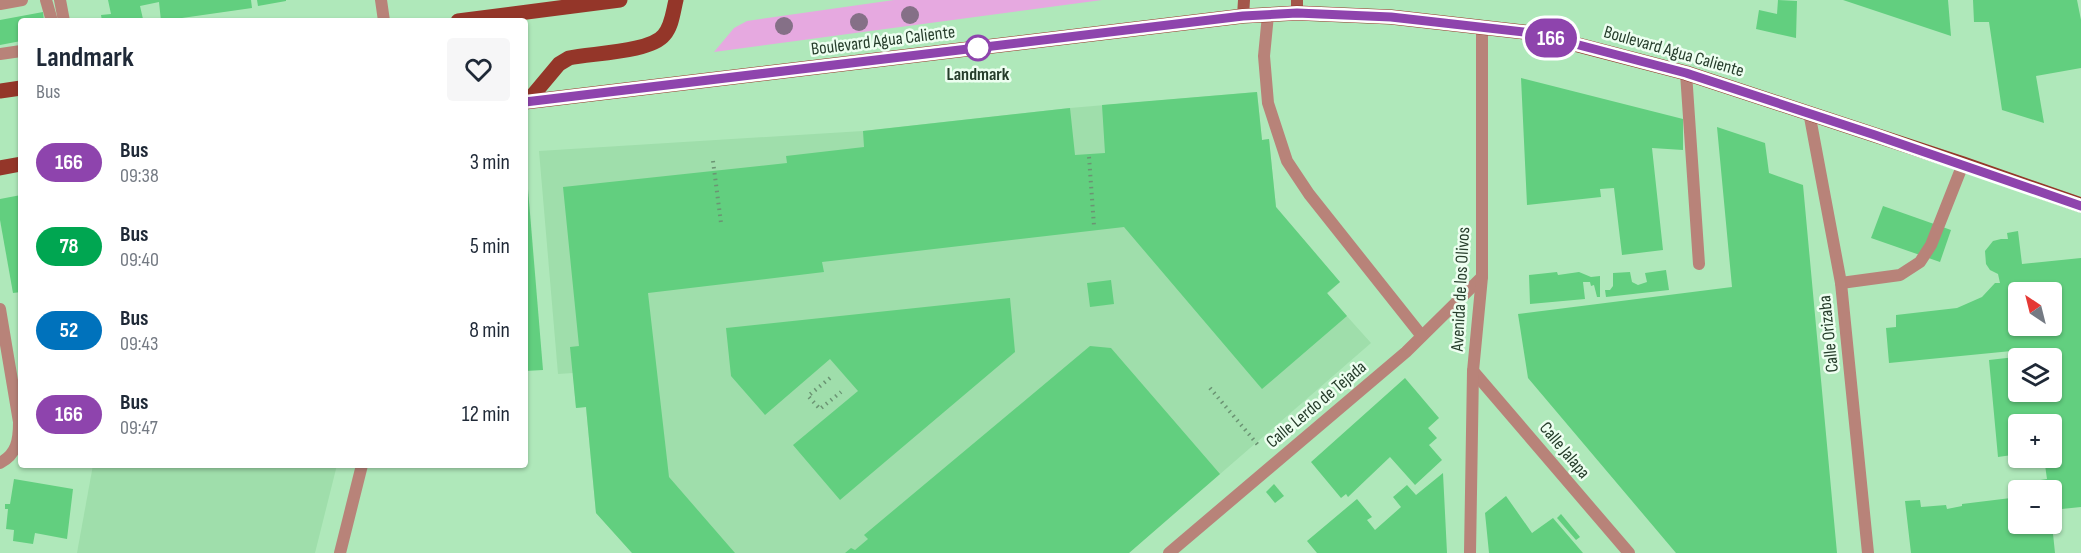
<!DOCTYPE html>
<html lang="en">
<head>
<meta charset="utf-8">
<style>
	:root { --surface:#fff; --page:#f6f6f7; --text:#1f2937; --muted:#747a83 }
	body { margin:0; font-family:"Sofia Sans Condensed",sans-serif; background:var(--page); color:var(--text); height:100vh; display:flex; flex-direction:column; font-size:22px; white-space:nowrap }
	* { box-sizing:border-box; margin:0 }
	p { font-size:20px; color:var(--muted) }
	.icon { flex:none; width:33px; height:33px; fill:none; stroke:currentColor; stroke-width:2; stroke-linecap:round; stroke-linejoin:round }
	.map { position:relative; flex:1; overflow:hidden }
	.side { position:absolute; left:18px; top:18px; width:510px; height:450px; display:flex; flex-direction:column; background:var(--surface); border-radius:6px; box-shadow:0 2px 4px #0004 }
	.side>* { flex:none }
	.badge { padding:0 12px; border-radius:20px; font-size:21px; line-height:39px }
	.needle { width:39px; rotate:325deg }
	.fabs { position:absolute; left:2008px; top:282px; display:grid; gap:12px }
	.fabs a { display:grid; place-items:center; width:54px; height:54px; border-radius:6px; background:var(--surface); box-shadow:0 2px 4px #0004; font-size:30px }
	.map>.badge { position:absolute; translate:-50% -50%; box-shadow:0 0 0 3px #fff }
	.round { display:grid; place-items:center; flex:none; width:63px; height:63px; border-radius:6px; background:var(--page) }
	.summary { display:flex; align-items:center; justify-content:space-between; height:102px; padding:0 18px }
	h1 { font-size:28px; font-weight:700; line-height:45px }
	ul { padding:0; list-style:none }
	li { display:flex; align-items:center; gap:18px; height:84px; padding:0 18px }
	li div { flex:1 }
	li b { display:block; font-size:22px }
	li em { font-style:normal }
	li .badge { min-width:66px; font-weight:700; text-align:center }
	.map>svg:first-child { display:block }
	.built { fill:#9fdeab }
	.green { fill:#e6a9e0 }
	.building { fill:#62cf7f; fill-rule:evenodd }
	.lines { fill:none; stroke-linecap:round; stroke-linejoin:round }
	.path { stroke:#6b9473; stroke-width:4; stroke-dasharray:1.5 4.5; stroke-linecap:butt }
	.service { stroke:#b88379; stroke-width:12 }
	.minor { stroke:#b88379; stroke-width:12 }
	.tertiary { stroke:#b88379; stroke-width:12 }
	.secondary { stroke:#a4574b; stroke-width:12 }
	.primary { stroke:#943629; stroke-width:15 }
	.tree { fill:#857087 }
	.line-casing { stroke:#fff; stroke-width:14 }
	.line { stroke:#8e44ad; stroke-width:9 }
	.stop-dot { fill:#fff; stroke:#8e44ad; stroke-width:3 }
	.labels { text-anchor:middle; stroke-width:5; stroke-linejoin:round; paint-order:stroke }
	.street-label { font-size:18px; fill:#263d2b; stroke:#edfef0 }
	.stop-label { font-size:18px; font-weight:bold; fill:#263d2b; stroke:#edfef0 }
</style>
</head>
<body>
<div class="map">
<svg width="2081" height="553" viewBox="0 0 2081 553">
	<rect width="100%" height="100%" fill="#afe8ba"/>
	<!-- built -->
	<g class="built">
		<polygon points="1257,92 1262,140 1269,139 1276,207 1340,282 1327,294 1371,343 1129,553 632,553 596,513 586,407 576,408 573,373 558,374 539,151 863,131 1070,108"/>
		<polygon points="93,465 337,465 315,553 77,553"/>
	</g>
	<!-- green -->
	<polygon class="green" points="894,0 1102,0 714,52 734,28 747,21"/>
	<!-- building -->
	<g class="building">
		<polygon points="108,0 251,0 252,8 161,21 159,2 140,6 143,19 130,21 102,21 101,15 111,14"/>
		<polygon points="257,0 286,0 286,1 258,6"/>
		<polygon points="1778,0 1797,1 1796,38 1756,29 1759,10 1777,14"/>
		<polygon points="1844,0 1948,0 1951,36 1843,0"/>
		<polygon points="1973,0 2077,0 2081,20 2081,68 2036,76 2044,123 2002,110 1989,22 1974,22"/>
		<polygon points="43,12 44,21 21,21 21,41 0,45 0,20"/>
		<polygon points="1521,78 1683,119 1683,150 1652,148 1663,250 1622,255 1614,188 1600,189 1601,197 1527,205"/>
		<polygon points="1257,92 1262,140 1269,139 1276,207 1340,282 1327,293 1347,316 1262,389 1124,227 822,262 824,272 648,293 669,477 735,553 632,553 596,513 586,407 576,408 570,347 579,346 563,187 787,163 786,156 864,147 863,131 1070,108 1075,155 1105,153 1102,105"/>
		<polygon points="1717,127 1765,143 1769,173 1803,185 1837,553 1676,553 1528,378 1518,314 1732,287"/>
		<polygon points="525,177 527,177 543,370 525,371"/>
		<polygon points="21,195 21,292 13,293 0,220 0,199"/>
		<polygon points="1883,206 1951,230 1940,262 1871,238"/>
		<path d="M 2018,231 L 2022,264 L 2081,258 L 2081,507 L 2052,510 L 2052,490 L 2027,490 L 2026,482 L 2047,479 L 2044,458 L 2052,458 L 2052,424 L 2019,424 L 2019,454 L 1998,457 L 1989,360 L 2033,355 L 2032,349 L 1889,363 L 1886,328 L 1896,327 L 1896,315 L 1957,308 L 1982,297 L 1995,283 L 2000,283 L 1998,274 L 1990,270 L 1986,264 L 1985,251 L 1993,241 L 2001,239 L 2008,239 L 2007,233 ZM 2019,292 L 2052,292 L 2052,326 L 2019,326 ZM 2019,358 L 2052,358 L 2052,392 L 2019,392 Z"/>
		<polygon points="1666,270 1669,290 1606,297 1605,290 1610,290 1613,286 1613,273 1630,272 1632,282 1638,285 1647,282 1645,273"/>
		<polygon points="1557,272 1558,275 1579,272 1591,277 1600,276 1600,297 1597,297 1594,285 1591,286 1590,282 1583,282 1585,299 1530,304 1529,275"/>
		<polygon points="1111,280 1114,304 1090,307 1087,283"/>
		<polygon points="1010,298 1015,352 840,500 793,445 858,391 830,359 765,415 731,376 726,328"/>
		<polygon points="1090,346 1111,348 1220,474 1129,553 845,553 851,548 855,550 868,539 864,535"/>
		<polygon points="1405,378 1439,418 1428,428 1437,438 1429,445 1442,460 1415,485 1390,457 1348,497 1346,494 1341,498 1311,462"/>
		<polygon points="1443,473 1447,553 1317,553 1307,541 1357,499 1372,517 1367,520 1375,530 1401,507 1393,497 1407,485 1416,495"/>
		<polygon points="14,479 73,489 67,539 35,533 33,544 13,541 14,530 6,529 8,509 5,509 5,504 10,504"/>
		<polygon points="1274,484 1284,496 1275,503 1266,492"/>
		<polygon points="1506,496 1532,533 1553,518 1583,553 1489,553 1485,513"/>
		<polygon points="2019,497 2019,524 2052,524 2055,553 1911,553 1905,501 1920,500 1921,507 1946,505 1947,509 1962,506 1962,504"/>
		<polygon points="1561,514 1580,537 1576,540 1557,518"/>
	</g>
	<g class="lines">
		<!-- path -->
		<g class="path">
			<polyline points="1089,157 1094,226"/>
			<polyline points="713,161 721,223"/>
			<polyline points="830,378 808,396 820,409 841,392"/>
			<polyline points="1210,388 1258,445"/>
		</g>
		<!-- service -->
		<g class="service">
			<polyline points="46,0 52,21"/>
			<polyline points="60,0 64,21"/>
			<polyline points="0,4 22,0"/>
			<polyline points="0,54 21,51"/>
			<polyline points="1686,73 1699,264"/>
			<polyline points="1841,283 1900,275 1920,262 1931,245 1963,164"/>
			<path d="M 0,309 L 19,422 C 19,440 17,454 0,463"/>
		</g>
		<!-- minor -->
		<g class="minor">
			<polyline points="381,0 384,21"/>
			<polyline points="1268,15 1264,56 1268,103 1287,161 1309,194 1421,335"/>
			<polyline points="1809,112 1841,283 1868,553"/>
			<polyline points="1473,371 1629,553"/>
			<polyline points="340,553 362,465"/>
			<polyline points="1169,553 1406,352 1482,277"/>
		</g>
		<!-- tertiary -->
		<polyline class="tertiary" points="1470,553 1473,371 1482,277 1482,27"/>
		<!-- secondary -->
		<g class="secondary">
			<polyline points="1297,0 1297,13"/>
			<polyline points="1243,16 1244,0"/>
		</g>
		<!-- primary -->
		<g class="primary">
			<polyline points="458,21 620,0"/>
			<polyline points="0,91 21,88"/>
			<path d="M 528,101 L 559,64 L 569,58 C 592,53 651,52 664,35 C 672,26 673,12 676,0"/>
			<polyline points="525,102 1243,16 1297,13 1391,17 1532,33 1686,73 1963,164 2081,205"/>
			<polyline points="0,168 21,164"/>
		</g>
	</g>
	<!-- trees -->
	<g class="tree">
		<circle cx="910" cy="15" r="9"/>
		<circle cx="859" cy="22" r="9"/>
		<circle cx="784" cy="26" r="9"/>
	</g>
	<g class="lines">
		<!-- line casing -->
		<g class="line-casing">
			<polyline id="line" points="525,102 1243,16 1297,13 1391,17 1533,33 1686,73 1875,135 2081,206"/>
		</g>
		<!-- line -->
		<use href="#line" class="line"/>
	</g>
	<!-- markers -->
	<circle class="stop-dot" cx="978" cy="48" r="12"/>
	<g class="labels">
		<!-- street labels -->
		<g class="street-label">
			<text transform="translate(883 40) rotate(-7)" y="6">Boulevard Agua Caliente</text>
			<text transform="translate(1674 51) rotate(16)" y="6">Boulevard Agua Caliente</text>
			<text transform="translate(1460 289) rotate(-87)" y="6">Avenida de los Olivos</text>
			<text transform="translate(1828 334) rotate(-96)" y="6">Calle Orizaba</text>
			<text transform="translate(1316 404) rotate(-40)" y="6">Calle Lerdo de Tejada</text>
			<text transform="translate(1565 450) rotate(50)" y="6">Calle Jalapa</text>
		</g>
		<!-- stop labels -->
		<g class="stop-label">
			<text x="978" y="80">Landmark</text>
		</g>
	</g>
</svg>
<div class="fabs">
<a><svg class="needle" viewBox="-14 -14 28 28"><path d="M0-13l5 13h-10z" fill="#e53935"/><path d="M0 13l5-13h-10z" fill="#747a83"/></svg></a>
<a><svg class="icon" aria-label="layers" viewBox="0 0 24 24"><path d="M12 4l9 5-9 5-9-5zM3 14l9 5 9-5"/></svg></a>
<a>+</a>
<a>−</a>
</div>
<b class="badge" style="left:1551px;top:38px;background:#8e44ad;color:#fff">166</b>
<section class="side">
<div class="summary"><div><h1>Landmark</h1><p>Bus</p></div><a class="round"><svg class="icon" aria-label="heart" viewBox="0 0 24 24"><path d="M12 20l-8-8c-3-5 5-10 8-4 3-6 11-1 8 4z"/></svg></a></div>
<ul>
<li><span class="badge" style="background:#8e44ad;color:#fff">166</span><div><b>Bus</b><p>09:38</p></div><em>3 min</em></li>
<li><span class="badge" style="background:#00a651;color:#fff">78</span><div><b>Bus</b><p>09:40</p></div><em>5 min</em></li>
<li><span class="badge" style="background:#0072bc;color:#fff">52</span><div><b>Bus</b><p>09:43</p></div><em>8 min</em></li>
<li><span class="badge" style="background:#8e44ad;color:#fff">166</span><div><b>Bus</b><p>09:47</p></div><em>12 min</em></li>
</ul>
</section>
</div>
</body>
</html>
